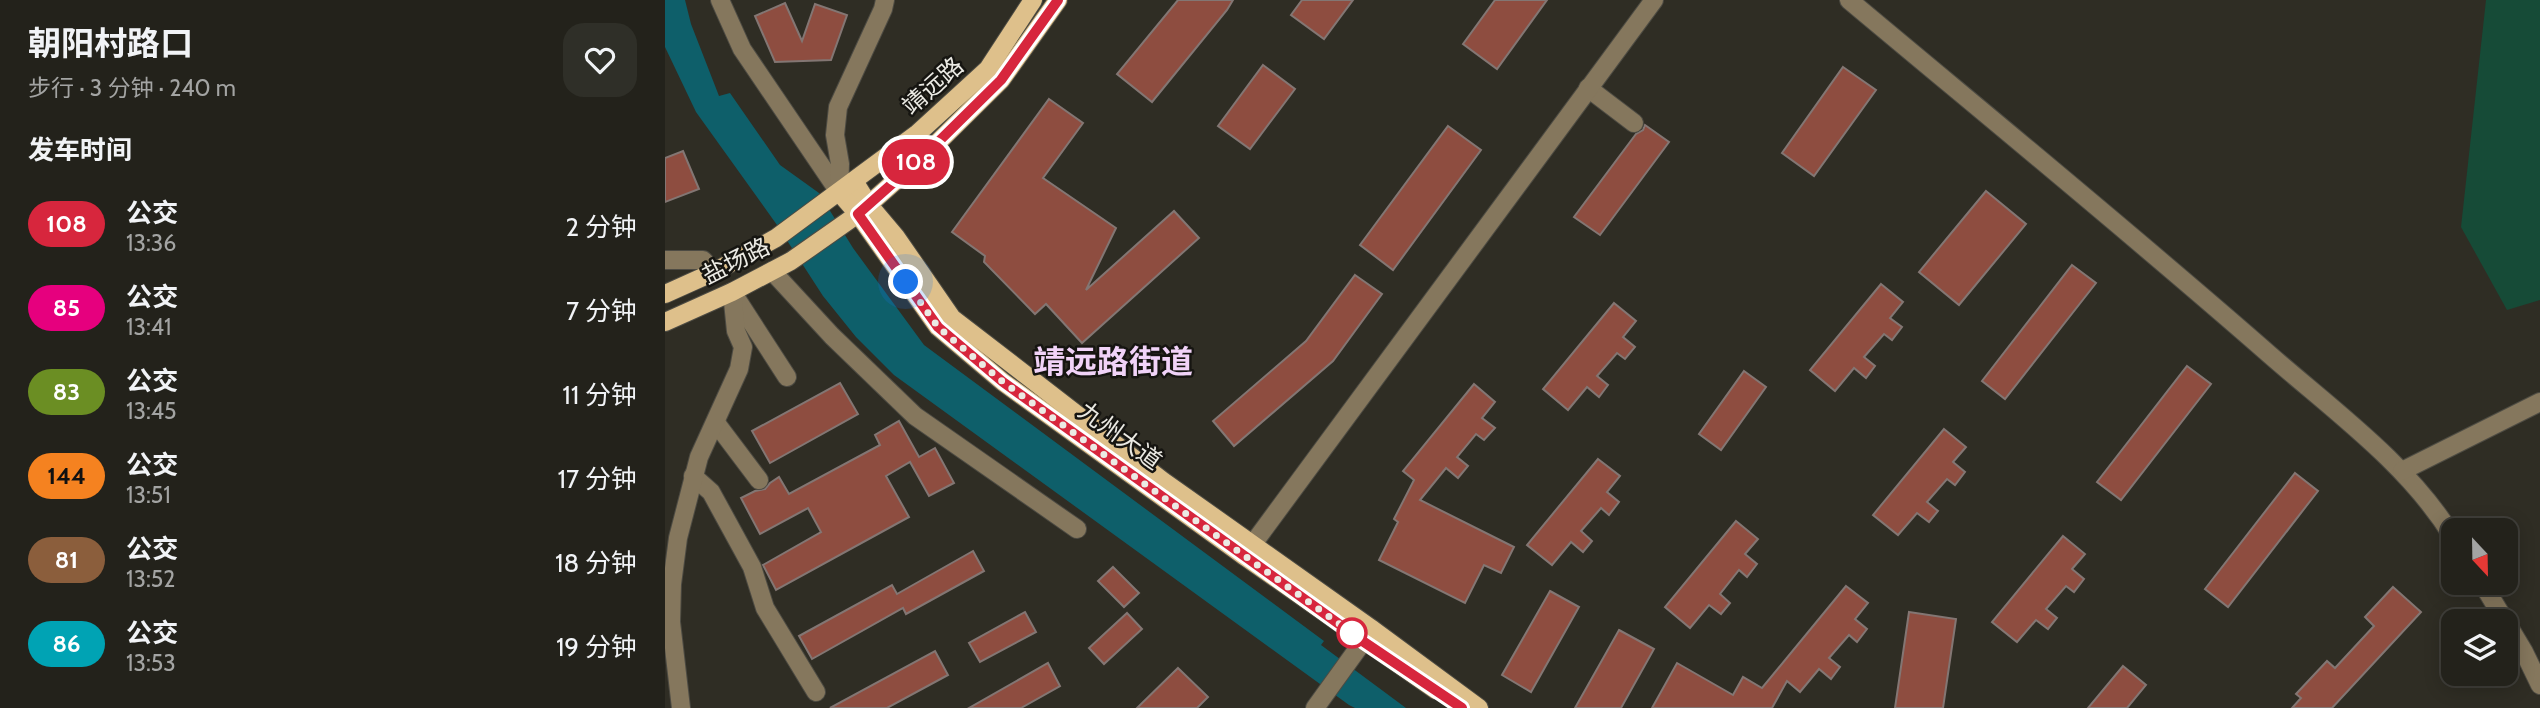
<!DOCTYPE html>
<html lang="zh">
<head>
<meta charset="utf-8">
<style>
	:root { --surface:#23221b; --page:#2f2f28; --text:#f1f3f6; --muted:#a3a4a3; --line:#403f3a }
	body { margin:0; font-family:Cabin,"Noto Sans SC",sans-serif; background:var(--page); color:var(--text); height:100vh; display:flex; flex-direction:column; font-size:26px; white-space:nowrap }
	* { box-sizing:border-box; margin:0 }
	p { font-size:23px; color:var(--muted) }
	.icon { flex:none; width:38px; height:38px; fill:none; stroke:currentColor; stroke-width:2; stroke-linecap:round; stroke-linejoin:round }
	.map { position:relative; flex:1; overflow:hidden }
	.details { display:flex; flex-direction:column; background:var(--surface); width:665px }
	.details>* { flex:none }
	.badge { padding:0 14px; border-radius:23px; font-size:24px; line-height:46px }
	.needle { width:46px; rotate:158deg }
	.buttons { position:absolute; left:1776px; top:518px; display:grid; gap:14px }
	.buttons a { display:grid; place-items:center; width:77px; height:77px; border-radius:14px; background:var(--surface); box-shadow:0 4px 18px #0003,0 0 0 2px var(--line); font-size:35px }
	.you { position:absolute; width:35px; height:35px; margin:-18px; border:5px solid #fff; border-radius:50%; background:#1a73e8; box-shadow:0 0 0 10px #1a73e833 }
	.map>.badge { position:absolute; translate:-50% -50%; box-shadow:0 0 0 4px #fff }
	h2 { padding:0 28px; font-size:26px; line-height:63px }
	.round { display:grid; place-items:center; flex:none; width:74px; height:74px; border-radius:21px; background:var(--page) }
	.summary { display:flex; align-items:center; justify-content:space-between; height:119px; padding:0 28px }
	h1 { font-size:33px; font-weight:700; line-height:52px }
	ul { padding:0; list-style:none }
	li { display:flex; align-items:center; gap:21px; height:84px; padding:0 28px }
	li div { flex:1 }
	li b { display:block; font-size:26px }
	li em { font-style:normal }
	li .badge { min-width:77px; font-weight:700; text-align:center }
	main { display:flex; flex:1; min-height:0 }
	.map>svg:first-child { display:block }
	.green { fill:#164b37 }
	.water { fill:#0e5f6a }
	.building { fill:#8e4d40; stroke:#837673; stroke-width:2 }
	.lines { fill:none; stroke-linecap:round; stroke-linejoin:round }
	.minor-casing { stroke:#4d4b43; stroke-width:20 }
	.major-casing { stroke:#4d4b43; stroke-width:20 }
	.minor { stroke:#85775d; stroke-width:18 }
	.major { stroke:#dec08b; stroke-width:18 }
	.line-casing { stroke:#fff; stroke-width:16 }
	.line { stroke:#d7263d; stroke-width:10 }
	.walk { stroke:#ebeae4; stroke-width:7; stroke-dasharray:0 12.6 }
	.stop-dot { fill:#fff; stroke:#d7263d; stroke-width:3.5 }
	.labels { text-anchor:middle; stroke-width:5; stroke-linejoin:round; paint-order:stroke }
	.street-label { font-size:24px; fill:#ebeae4; stroke:#161511 }
	.district-label { font-size:32px; font-weight:bold; fill:#f1d3f8; stroke:#161511 }
</style>
</head>
<body>
<main>
<section class="details">
<div class="summary"><div><h1>朝阳村路口</h1><p>步行 · 3 分钟 · 240 m</p></div><a class="round"><svg class="icon" aria-label="heart" viewBox="0 0 24 24"><path d="M12 20l-8-8c-3-5 5-10 8-4 3-6 11-1 8 4z"/></svg></a></div>
<h2>发车时间</h2>
<ul>
<li><span class="badge" style="background:#d7263d;color:#fff">108</span><div><b>公交</b><p>13:36</p></div><em>2 分钟</em></li>
<li><span class="badge" style="background:#e6007e;color:#fff">85</span><div><b>公交</b><p>13:41</p></div><em>7 分钟</em></li>
<li><span class="badge" style="background:#6b8e23;color:#fff">83</span><div><b>公交</b><p>13:45</p></div><em>11 分钟</em></li>
<li><span class="badge" style="background:#f58220;color:#111">144</span><div><b>公交</b><p>13:51</p></div><em>17 分钟</em></li>
<li><span class="badge" style="background:#8b5e3c;color:#fff">81</span><div><b>公交</b><p>13:52</p></div><em>18 分钟</em></li>
<li><span class="badge" style="background:#00a3b4;color:#fff">86</span><div><b>公交</b><p>13:53</p></div><em>19 分钟</em></li>
</ul>
</section>
<div class="map">
<svg width="1875" height="708" viewBox="0 0 1875 708">
	<rect width="100%" height="100%" fill="#2f2d24"/>
	<!-- green -->
	<polygon class="green" points="1821,0 1875,0 1875,300 1842,310 1796,227"/>
	<!-- water -->
	<polygon class="water" points="0,0 20,0 26,24 54,96 65,93 115,165 154,193 188,248 259,345 659,641 656,645 741,708 690,708 684,705 229,375 191,337 158,296 112,225 31,112 0,47"/>
	<!-- building -->
	<g class="building">
		<polygon points="513,0 568,0 562,10 487,102 452,74"/>
		<polygon points="637,0 688,0 659,39 626,15"/>
		<polygon points="830,0 882,0 832,69 798,44"/>
		<polygon points="120,3 137,41 150,4 182,15 166,60 110,62 90,16"/>
		<polygon points="598,65 630,89 585,149 553,126"/>
		<polygon points="1178,67 1211,90 1149,176 1117,153"/>
		<polygon points="384,99 418,123 378,178 451,228 421,290 509,211 534,238 417,343 381,304 370,314 319,262 320,256 287,232"/>
		<polygon points="980,125 1004,142 935,235 909,217 971,134 978,130"/>
		<polygon points="783,126 816,150 728,270 695,245"/>
		<polygon points="18,151 34,189 0,202 0,158"/>
		<polygon points="1321,191 1361,224 1294,305 1254,272"/>
		<polygon points="1407,265 1431,283 1340,399 1317,381"/>
		<polygon points="690,275 717,294 668,361 569,446 548,421 641,341"/>
		<polygon points="1216,284 1238,302 1225,318 1237,327 1227,340 1219,334 1199,357 1210,366 1201,378 1189,368 1170,391 1145,370"/>
		<polygon points="949,303 971,321 958,337 970,347 960,359 952,353 932,376 943,385 934,397 922,387 903,410 878,389"/>
		<polygon points="1522,366 1546,384 1456,500 1432,482"/>
		<polygon points="1079,371 1101,387 1056,450 1034,434"/>
		<polygon points="175,383 193,414 105,463 87,431"/>
		<polygon points="809,384 830,402 817,418 830,428 819,440 811,434 792,457 803,466 793,478 781,468 755,500 849,547 836,573 819,565 800,603 714,560 733,522 729,519 749,480 738,471"/>
		<polygon points="234,421 254,457 270,448 289,483 264,496 245,462 221,476 244,517 111,590 98,565 156,532 143,508 95,534 76,498 90,491 100,489 105,483 114,477 124,494 215,445 210,435"/>
		<polygon points="1279,429 1301,447 1288,462 1300,472 1290,485 1282,479 1262,502 1273,511 1264,522 1252,513 1233,535 1208,515"/>
		<polygon points="933,459 955,476 942,492 954,502 944,515 936,508 916,531 927,541 918,552 906,542 887,565 862,545"/>
		<polygon points="1630,473 1653,491 1563,607 1540,589"/>
		<polygon points="1071,521 1093,539 1080,554 1092,564 1082,577 1074,570 1055,594 1065,603 1056,614 1044,605 1025,628 1000,607"/>
		<polygon points="1398,536 1420,554 1407,569 1419,579 1409,592 1401,586 1381,609 1392,618 1383,629 1371,620 1352,642 1327,622"/>
		<polygon points="308,551 319,571 241,614 238,608 147,659 134,636 227,585 232,594"/>
		<polygon points="448,567 474,593 459,607 433,581"/>
		<polygon points="1181,586 1203,603 1190,619 1202,629 1192,642 1184,635 1164,658 1175,667 1166,679 1154,669 1135,692 1122,681 1107,708 987,708 1012,663 1068,695 1078,677 1097,688"/>
		<polygon points="1728,587 1756,612 1667,708 1627,708 1636,698 1631,694 1662,661 1670,668 1709,626 1700,617"/>
		<polygon points="885,591 914,607 866,692 837,675"/>
		<polygon points="360,612 371,632 315,662 304,643"/>
		<polygon points="1244,612 1291,619 1278,708 1230,708"/>
		<polygon points="462,613 477,629 439,664 424,648"/>
		<polygon points="954,630 989,649 956,708 910,708"/>
		<polygon points="270,651 283,675 222,708 165,708"/>
		<polygon points="383,663 395,686 356,708 304,708"/>
		<polygon points="1458,666 1481,685 1462,708 1423,708"/>
		<polygon points="513,668 543,697 532,708 472,708"/>
	</g>
	<g class="lines">
		<!-- minor casing -->
		<g class="minor-casing">
			<g id="minor">
				<polyline points="55,0 77,49 174,192"/>
				<path d="M 1184,0 C 1325,118 1467,234 1605,355 C 1669,411 1743,464 1788,537"/>
				<polyline points="923,88 969,123"/>
				<polyline points="174,192 175,164 170,135 173,107 218,9 220,0"/>
				<polyline points="0,260 38,260 49,272"/>
				<polyline points="107,271 167,336 250,416 412,529"/>
				<polyline points="69,295 122,377"/>
				<polyline points="51,423 94,480"/>
				<polyline points="1737,471 1875,402"/>
				<polyline points="28,476 46,492 87,567 100,608 151,692"/>
				<polyline points="579,556 989,0"/>
				<polyline points="1817,583 1840,621"/>
				<polyline points="1841,622 1859,652 1875,685"/>
				<polyline points="16,708 6,622 7,584 13,538 34,457 74,369 78,347 71,331 67,292"/>
				<polyline points="650,708 707,629"/>
			</g>
		</g>
		<!-- major casing -->
		<g class="major-casing">
			<g id="major">
				<polyline points="189,181 204,205 231,237 287,318 498,481 707,629 814,708"/>
				<polyline points="174,192 193,214 273,327 338,382 579,556 771,690"/>
				<polyline points="0,294 49,272 111,238 253,133 323,69 368,0"/>
				<polyline points="0,322 67,292 126,261 193,214 264,151 336,80 393,0"/>
			</g>
		</g>
		<!-- minor -->
		<use href="#minor" class="minor"/>
		<!-- major -->
		<use href="#major" class="major"/>
	</g>
	<g class="lines">
		<!-- line casing -->
		<g class="line-casing">
			<polyline id="line" points="393,0 336,80 264,151 193,214 273,327 338,382 699,642 797,708"/>
		</g>
		<!-- line -->
		<use href="#line" class="line"/>
		<!-- walk -->
		<polyline class="walk" points="241,282 273,327 338,382 687,633"/>
	</g>
	<!-- markers -->
	<circle class="stop-dot" cx="687" cy="633" r="14"/>
	<g class="labels">
		<!-- street labels -->
		<g class="street-label">
			<text transform="translate(268 86) rotate(-42)" y="8">靖远路</text>
			<text transform="translate(71 261) rotate(-27)" y="8">盐场路</text>
			<text transform="translate(455 436) rotate(36)" y="8">九州大道</text>
		</g>
		<!-- district labels -->
		<g class="district-label">
			<text x="448" y="373">靖远路街道</text>
		</g>
	</g>
</svg>
<div class="buttons">
<a><svg class="needle" viewBox="-14 -14 28 28"><path d="M0-13l5 13h-10z" fill="#e53935"/><path d="M0 13l5-13h-10z" fill="#a3a4a3"/></svg></a>
<a><svg class="icon" aria-label="layers" viewBox="0 0 24 24"><path d="M12 4l9 5-9 5-9-5zM3 14l9 5 9-5"/></svg></a>
</div>
<div class="you" style="left:241px;top:282px"></div>
<b class="badge" style="left:251px;top:162px;background:#d7263d;color:#fff">108</b>
</div>
</main>
</body>
</html>
